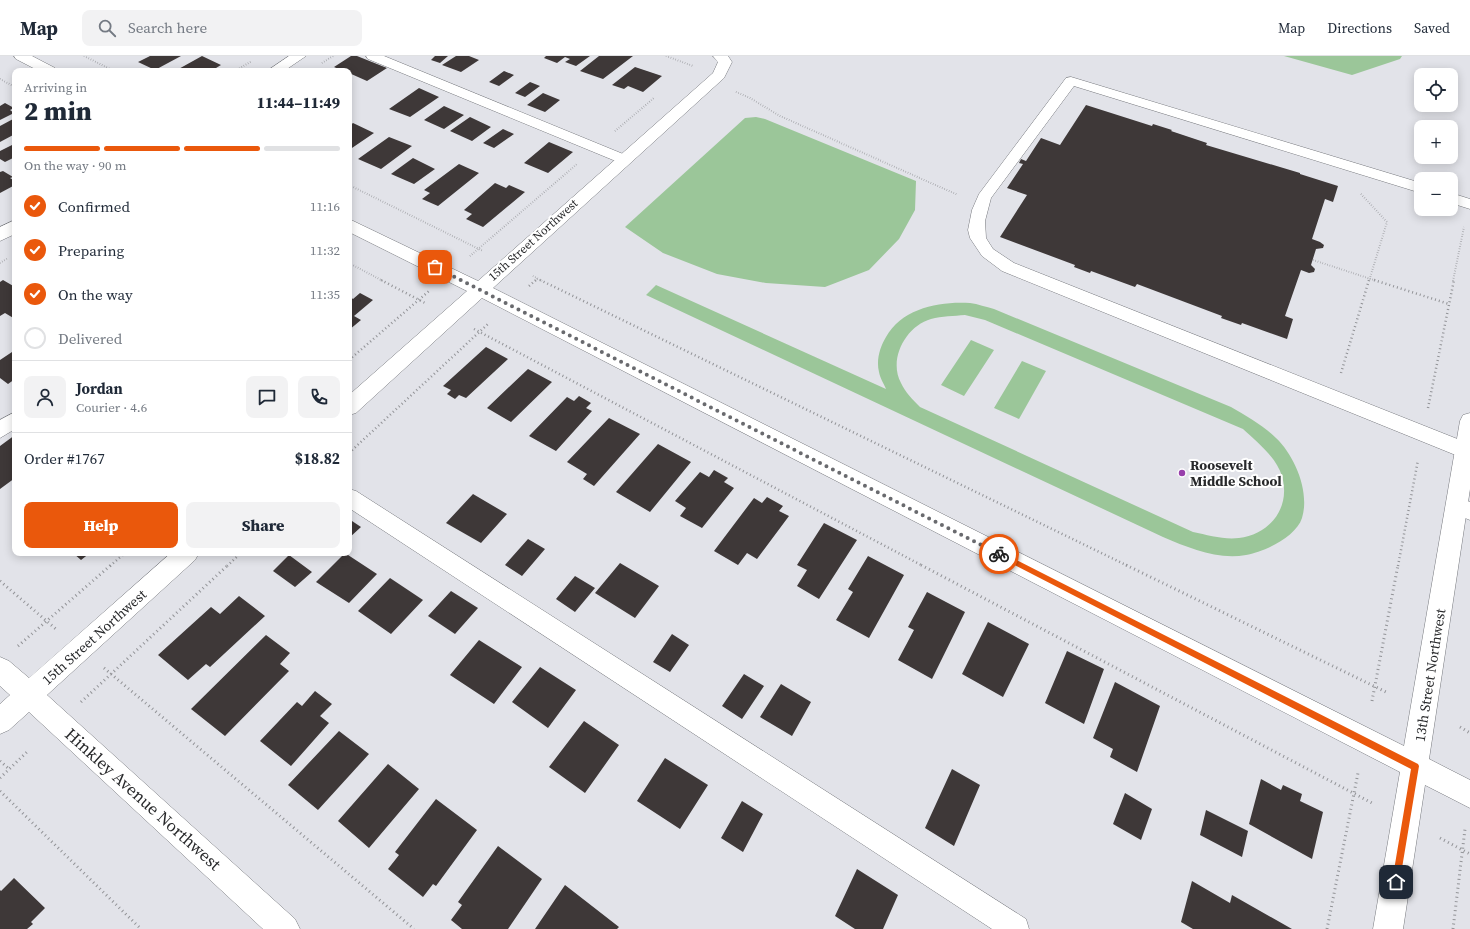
<!DOCTYPE html>
<html lang="en">
<head>
<meta charset="utf-8">
<style>
	:root { --surface:#fff; --page:#f2f2f3; --text:#1f2937; --muted:#747a83; --line:#e0e1e3; --accent:#ea580c }
	body { margin:0; font-family:"Source Serif 4",serif; background:var(--page); color:var(--text); height:100vh; display:flex; flex-direction:column; font-size:15px; white-space:nowrap }
	* { box-sizing:border-box; margin:0 }
	p { font-size:13px; color:var(--muted) }
	.icon { flex:none; width:22px; height:22px; fill:none; stroke:currentColor; stroke-width:2; stroke-linecap:round; stroke-linejoin:round }
	.map { position:relative; flex:1; overflow:hidden }
	.drawer { position:absolute; left:12px; top:12px; width:340px; height:488px; display:flex; flex-direction:column; background:var(--surface); border-radius:8px; box-shadow:0 2px 10px #0003 }
	.drawer>* { flex:none }
	.buttons { position:absolute; left:1414px; top:12px; display:grid; gap:8px }
	.buttons a { display:grid; place-items:center; width:44px; height:44px; border-radius:8px; background:var(--surface); box-shadow:0 2px 10px #0003; font-size:20px }
	.pin { position:absolute; display:grid; place-items:center; width:34px; height:34px; color:#fff; margin:-17px; border-radius:8px; box-shadow:0 2px 6px #0006 }
	.courier { position:absolute; display:grid; place-items:center; width:40px; height:40px; margin:-20px; border:3px solid #ea580c; border-radius:50%; background:#fff; color:#222; box-shadow:0 1px 5px #0007 }
	.headline em { font-style:normal; font-weight:800 }
	.headline div { display:flex; flex-direction:column-reverse }
	.headline { display:flex; align-items:center; justify-content:space-between; height:68px; padding:0 12px }
	h1 { font-size:26px; font-weight:800; line-height:30px }
	.bar { display:grid; grid-template-columns:repeat(4,1fr); gap:6px 4px; align-content:center; height:48px; padding:0 12px }
	.bar i { height:5px; border-radius:3px; background:var(--line) }
	.bar .active { background:var(--accent) }
	.bar p { grid-column:span 4 }
	.line { display:flex; align-items:center; gap:10px; padding:0 12px; border-top:1px solid var(--line) }
	.line div { flex:1 }
	.round { display:grid; place-items:center; flex:none; width:42px; height:42px; border-radius:8px; background:var(--page) }
	ol { padding:0 12px; list-style:none }
	li { display:flex; align-items:center; gap:12px; height:44px }
	li p { margin-inline-start:auto }
	li .icon { padding:4px; border-radius:50%; background:var(--accent); color:#fff; stroke-width:4 }
	li:last-child { color:var(--muted) }
	li i { width:22px; height:22px; border:2px solid var(--line); border-radius:50% }
	.cta { display:flex; gap:8px; margin-top:auto; padding:8px 12px }
	.cta a { flex:1; height:46px; border-radius:8px; background:var(--accent); color:#fff; font-size:16px; font-weight:800; line-height:46px; text-align:center }
	.cta a+a { background:var(--page); color:var(--text) }
	header { display:flex; align-items:center; gap:24px; box-sizing:border-box; height:56px; padding:0 20px; background:var(--surface); border-bottom:1px solid var(--line) }
	header strong { font-size:19px }
	nav { display:flex; gap:22px; margin-inline-start:auto; font-size:14px }
	.search { width:280px; height:36px; background:var(--page); display:flex; align-items:center; gap:10px; box-sizing:border-box; padding:0 14px; border-radius:8px; color:var(--muted); font-size:15px }
	.map>svg:first-child { display:block }
</style>
</head>
<body>
<header>
<strong>Map</strong>
<div class="search"><svg class="icon" aria-label="search" viewBox="0 0 24 24"><circle cx="10" cy="10" r="6"/><path d="M15 15l6 6"/></svg>Search here</div>
<nav><a>Map</a><a>Directions</a><a>Saved</a></nav>
</header>
<div class="map">
<svg width="1470" height="873" viewBox="0 0 1470 873">
	<rect width="100%" height="100%" fill="#e2e3e9"/>
	<path fill="#9bc699" fill-rule="evenodd" d="M1284 0H1402L1400 3 1352 19Z
		M756 61 765 63 916 125 915 154 899 183 869 214 825 231 766 227 717 218 663 197 625 171 745 62Z
		M656 229 886 333C884 328 880 322 879 316 876 304 880 291 886 281 902 252 940 245 970 247 978 248 986 251 994 253L1231 351C1246 360 1263 369 1276 382 1295 400 1310 436 1302 462 1296 481 1264 496 1246 499 1217 504 1189 492 1163 481L646 239ZM965 259 985 264 1243 373C1257 386 1276 401 1282 420 1291 452 1270 478 1239 482 1224 484 1208 479 1193 476L920 351C913 344 905 336 901 327 888 303 906 270 931 263 942 260 954 260 965 259Z
		M971 284 994 294 964 340 941 329Z
		M1022 305 1046 315 1019 363 994 352Z"/>
	<path fill="#3e3838" d="M150 0H181L155 14 138 6Z
		M202 0 221 9 211 15H175Z
		M351 0H357L387 12 367 25 349 17V15H343L334 11Z
		M435 0H448L440 7 431 4Z
		M456 0H469L479 4 461 16 442 9Z
		M546 0H590L576 10 565 6 570 3 565 1 557 7 544 2Z
		M599 0H633L603 23 580 15Z
		M635 11 662 20 643 36 628 30 624 33 612 29Z
		M504 15 514 19 499 30 489 26Z
		M530 26 540 30 525 41 515 37Z
		M419 32 439 41 410 61 389 53Z
		M543 37 560 44 545 56 527 49Z
		M5 47 14 52 10 54 14 57 0 64V50Z
		M1086 49 1152 70 1153 68 1172 74 1171 75 1207 87 1206 89 1300 117V118L1338 130 1333 146 1325 143 1312 183 1320 186 1324 189 1323 192 1316 193 1311 209 1315 213 1314 216 1309 217 1301 214 1285 260 1293 263 1287 283 1242 267 1241 269 1221 262 1222 260 1137 228 1135 231 1091 215 1090 217 1074 211 1075 209 1000 181 1027 139 1007 132 1023 108 1019 107 1021 103 1026 105 1041 82 1060 89Z
		M444 50 464 59 444 73 424 64Z
		M470 61 491 71 472 85 450 75Z
		M15 62V78L0 86V70Z
		M353 67 374 77 349 94V70Z
		M503 73 514 78 494 92 483 87Z
		M389 81 412 90 381 113 358 103Z
		M549 86 573 96 548 117 524 107Z
		M14 88 15 101 5 106 0 103V95Z
		M413 102 435 113 414 128 391 118Z
		M459 108 479 117 438 150 422 143 430 137 424 134Z
		M3 115 13 121 10 122 15 125V129L0 137V116Z
		M495 127 506 132 509 129 525 136 483 171 466 163 472 158 464 154Z
		M3 224 15 231V263L5 257 0 260V226Z
		M360 237 373 244 354 260 361 264 349 274V240L353 243Z
		M486 291 508 303 466 342 459 339 455 343 447 338 451 334 443 330Z
		M15 294V323L8 328 0 322V304Z
		M528 313 552 326 511 366 487 352Z
		M579 340 591 347 586 352 592 355 556 395 529 380 567 341 574 345Z
		M609 362 640 378 594 430 583 423 587 418 567 406Z
		M15 379V422L0 433V390Z
		M658 388 691 406 650 456 616 436Z
		M714 414 728 422 724 426 734 432 702 472 680 460 686 452 675 445 700 416 709 421Z
		M473 438 507 458 481 487 446 467Z
		M767 441 783 450 779 455 789 460 757 503 747 497 738 509 714 495 754 442 762 447Z
		M349 463 361 471 349 482Z
		M824 467 857 484 819 543 797 530 807 514 797 509Z
		M528 483 545 493 522 520 505 509Z
		M73 497H90L81 504Z
		M345 497 377 518 349 547 316 526Z
		M289 499 312 516 295 531 273 515Z
		M868 500 904 519 869 582 836 564 853 536 848 533Z
		M620 507 659 530 635 562 595 537Z
		M575 520 595 532 575 556 556 543Z
		M390 522 423 544 391 578 358 555Z
		M451 535 478 552 455 578 428 560Z
		M927 536 965 556 932 623 898 604 914 574 908 571Z
		M239 540 265 560 210 611 206 608 188 624 158 599 211 551 220 558Z
		M988 566 1029 588 1003 641 962 618Z
		M672 578 689 589 670 616 653 606Z
		M266 579 290 597 280 608 289 615 225 680 191 653Z
		M479 584 522 611 494 648 450 619Z
		M1067 595 1104 613 1084 668 1045 647Z
		M540 611 576 634 548 672 512 646Z
		M744 618 764 630 742 663 722 650Z
		M1115 626 1160 650 1137 716 1110 701 1113 693 1093 682Z
		M781 628 811 646 792 680 760 661Z
		M315 635 332 648 320 660 329 667 291 710 260 685 297 646 302 650Z
		M584 665 619 689 585 737 549 711Z
		M339 675 369 698 318 754 288 729Z
		M665 702 708 729 680 773 637 745Z
		M388 708 419 733 369 792 338 765Z
		M952 713 980 729 954 790 925 772Z
		M1261 723 1281 734 1283 729 1302 738 1300 745 1323 756 1312 803 1249 768Z
		M1125 737 1152 753 1141 784 1113 768Z
		M436 743 477 774 436 830 433 828 423 841 388 813 399 799 395 796Z
		M742 745 763 758 743 796 721 782Z
		M1206 754 1248 775 1242 801 1200 779Z
		M498 790 542 823 508 873H462L451 864 462 849 458 846Z
		M857 813 898 839 883 873H855L835 860Z
		M14 822 45 852 31 866 33 868 27 873H0V834L1 835Z
		M1192 825 1230 847 1232 839 1292 873H1193L1181 866Z
		M565 829 619 871 617 873H535Z"/>
	<g fill="none" stroke-linecap="round" stroke-linejoin="round">
		<defs>
			<path id="service" d="M366 0H384L628 100 630 103 628 106H618L368 3Z
				M1071 21 1421 127V137L1074 30 991 142 985 165 986 182 993 193 1014 207 1470 388V400L1465 402 1458 400 1002 215 982 200 970 182 968 174 972 154 979 138 1066 22Z
				M1451 137 1470 143V153L1451 147Z
				M15 356V373L0 382V364Z
				M349 433 356 435 1026 863 1029 873H992L349 452Z
				M1457 441 1470 446V464L1450 456 1447 450 1450 444Z"/>
			<path id="minor" d="M14 0H32L55 12 57 15H39L16 3Z
				M289 0H306L284 15H267Z
				M713 0H728L732 6 724 22 493 232 1404 690 1460 365 1463 359 1470 357V433L1429 703 1470 724V752L1425 729 1403 873H1373L1400 716 482 242 356 357 349 359V339L467 235 349 176V163L478 225 713 17 718 6Z
				M15 164V178L0 185V171Z
				M171 497H199L195 504 47 639 295 863 300 873H263L29 656 9 674 0 678V648L10 639 0 630V601L9 605 29 622Z"/>
		</defs>
		<use href="#service" stroke="#77797e" stroke-width="1"/>
		<use href="#minor" stroke="#77797e" stroke-width="1"/>
		<path stroke="#929397" stroke-width="2" stroke-dasharray="0.5 2" stroke-linecap="butt" d="M84 0 114 15
			M666 0 693 10
			M322 7 333 0
			M235 15 252 5
			M0 23 15 31
			M736 36 750 42 780 60 958 139
			M615 75 654 42
			M349 129 483 195
			M1361 138 1387 166 1369 225
			M470 200 577 108
			M1313 204 1377 225
			M0 207 8 202
			M349 207 383 225
			M533 220 542 225
			M535 225 538 222
			M1453 225 1464 171"/>
		<path stroke="#929397" stroke-width="2.5" stroke-dasharray="1 3" stroke-linecap="butt" d="M381 224 425 247
			M540 224 1128 510
			M1374 224 1449 248
			M529 230 536 224
			M474 273 923 510
			M349 304 429 235
			M1341 317 1369 224
			M1428 352 1454 224
			M349 397 489 267
			M110 510 125 497
			M227 510 241 497
			M1398 510 1418 404"/>
		<path stroke="#929397" stroke-width="3" stroke-dasharray="1 3.5" stroke-linecap="butt" d="M921 509 1372 747
			M1126 509 1388 637
			M0 525 57 574
			M18 590 111 509
			M104 612 414 873
			M1372 645 1398 509
			M81 646 228 509
			M1460 671 1470 677
			M0 705 9 713
			M0 722 28 695
			M0 735 141 873
			M1440 782 1470 798
			M1327 873 1358 717
			M1453 873 1465 773"/>
		<use href="#service" fill="#fff" fill-rule="evenodd"/>
		<use href="#minor" fill="#fff" fill-rule="evenodd"/>
	</g>
	<path fill="#ea580c" d="M999 495 1418 708 1419 710 1399 830H1393L1392 826 1411 713 997 500V496Z"/>
	<g fill="none" stroke-linecap="round" stroke-linejoin="round">
		<path stroke="#696a6e" stroke-width="4" stroke-dasharray="0 7.2" d="M435 211 999 498"/>
	</g>
	<circle fill="#983fab" stroke="#fff" stroke-width="1.5" cx="1182" cy="417" r="4"/>
	<g text-anchor="middle" stroke-width="4" stroke-linejoin="round" paint-order="stroke">
		<g font-size="12" fill="#28292b" stroke="#fff">
			<text transform="translate(533 184) rotate(-42)" y="4">15th Street Northwest</text>
		</g>
		<g font-size="14" font-weight="bold" fill="#28292b" stroke="#fff" text-anchor="start">
			<text x="1190" y="414">Roosevelt<tspan x="1190" dy="16">Middle School</tspan></text>
		</g>
		<g font-size="14" fill="#28292b" stroke="#fff">
			<text transform="translate(94 581) rotate(-42)" y="5">15th Street Northwest</text>
			<text transform="translate(1430 619) rotate(-81)" y="5">13th Street Northwest</text>
		</g>
		<g font-size="17" fill="#28292b" stroke="#fff">
			<text transform="translate(143 743) rotate(42)" y="6">Hinkley Avenue Northwest</text>
		</g>
	</g>
</svg>
<div class="buttons">
<a><svg class="icon" aria-label="locate" viewBox="0 0 24 24"><circle cx="12" cy="12" r="6"/><path d="M12 2v4M12 18v4M2 12h4M18 12h4"/></svg></a>
<a>+</a>
<a>−</a>
</div>
<div class="pin" style="left:435px;top:211px;background:#ea580c"><svg class="icon" aria-label="bag" viewBox="0 0 24 24"><path d="M5 8h14l-1 12H6zM9 8a3 3 0 0 1 6 0"/></svg></div>
<div class="pin" style="left:1396px;top:826px;background:#1f2937"><svg class="icon" aria-label="home" viewBox="0 0 24 24"><path d="M3 11l9-7 9 7M6 9v11h12V9"/></svg></div>
<div class="courier" style="left:999px;top:498px"><svg class="icon" aria-label="bike" viewBox="0 0 24 24"><circle cx="6" cy="16" r="4"/><circle cx="18" cy="16" r="4"/><path d="M6 16l4-8h5l3 8M10 8l3 8H6M13 5h3"/></svg></div>
<section class="drawer">
<div class="headline"><div><h1>2 min</h1><p>Arriving in</p></div><em>11:44–11:49</em></div>
<div class="bar"><i class="active"></i><i class="active"></i><i class="active"></i><i></i><p>On the way · 90 m</p></div>
<ol>
<li><svg class="icon" aria-label="check" viewBox="0 0 24 24"><path d="M5 12l5 5 9-10"/></svg>Confirmed<p>11:16</p></li>
<li><svg class="icon" aria-label="check" viewBox="0 0 24 24"><path d="M5 12l5 5 9-10"/></svg>Preparing<p>11:32</p></li>
<li><svg class="icon" aria-label="check" viewBox="0 0 24 24"><path d="M5 12l5 5 9-10"/></svg>On the way<p>11:35</p></li>
<li><i></i>Delivered</li>
</ol>
<div class="line" style="height:72px"><a class="round"><svg class="icon" aria-label="person" viewBox="0 0 24 24"><circle cx="12" cy="8" r="4"/><path d="M4 21q1-7 8-7t8 7"/></svg></a><div><b>Jordan</b><p>Courier · 4.6</p></div><a class="round"><svg class="icon" aria-label="chat" viewBox="0 0 24 24"><path d="M4 5h16v11H9l-5 4z"/></svg></a><a class="round"><svg class="icon" aria-label="phone" viewBox="0 0 24 24"><path d="M5 4h4l2 5-3 2q2 4 5 5l2-3 5 2v4C11 20 4 13 5 4z"/></svg></a></div>
<div class="line" style="height:52px"><div>Order #1767</div><b>$18.82</b></div>
<div class="cta"><a>Help</a><a>Share</a></div>
</section>
</div>
</body>
</html>
